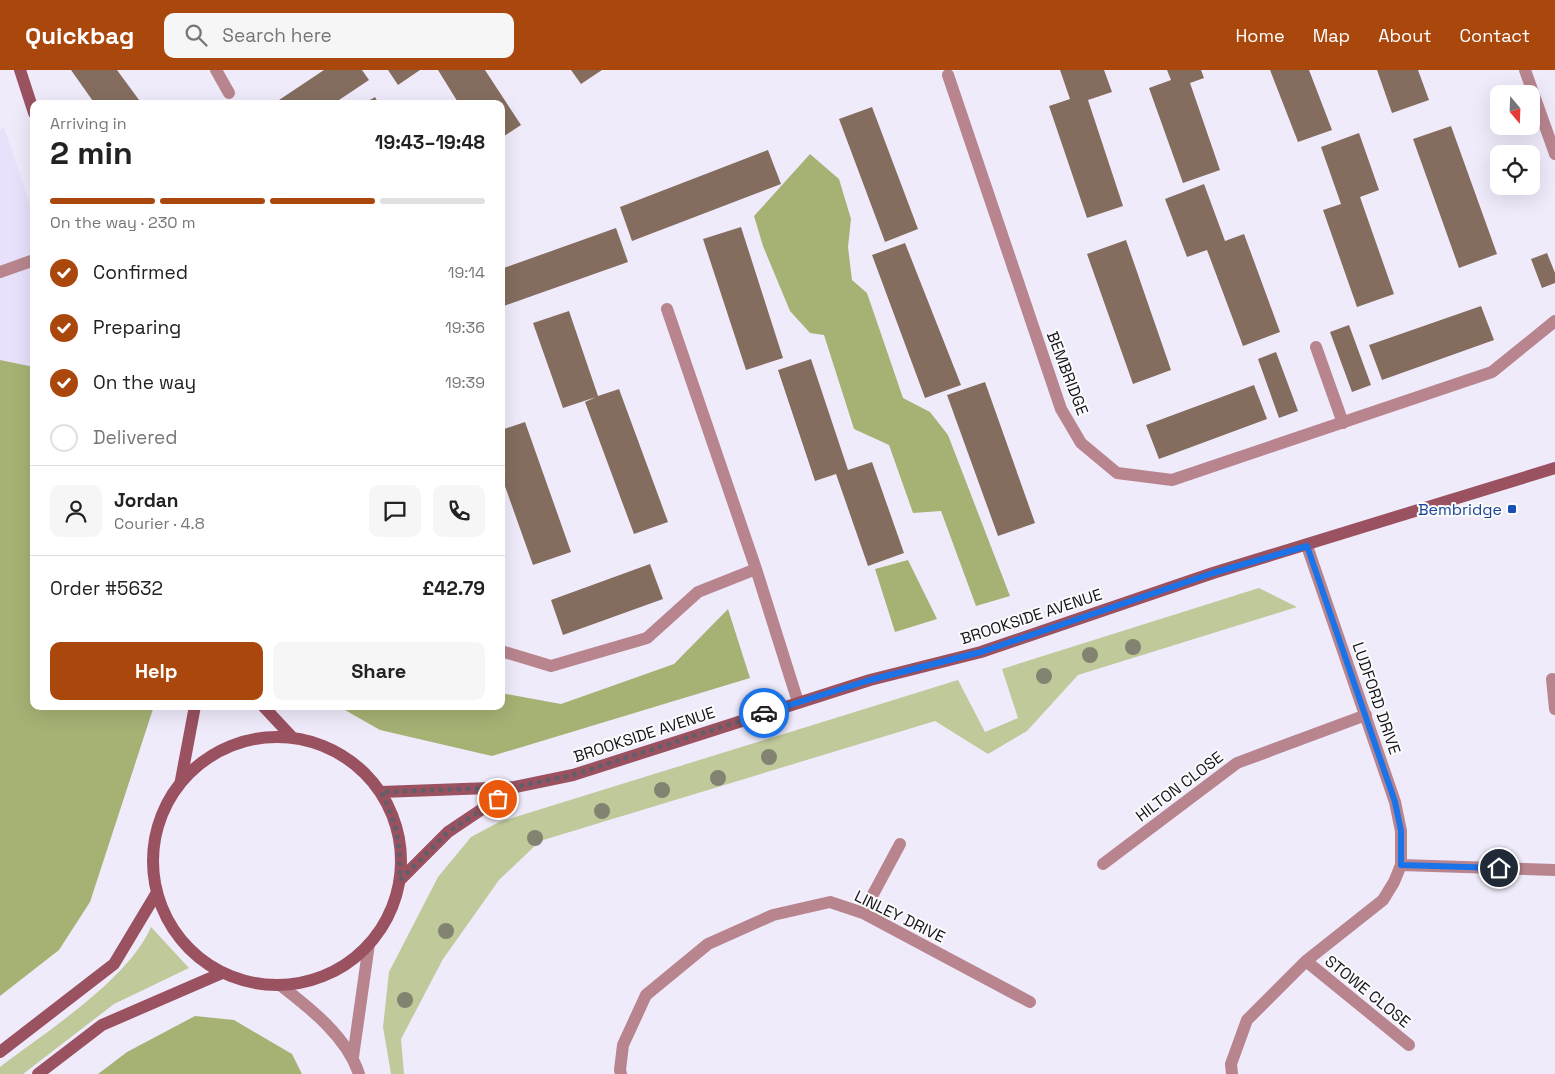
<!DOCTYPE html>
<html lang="en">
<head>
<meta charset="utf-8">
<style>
	:root { --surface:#fff; --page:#f6f6f6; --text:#222; --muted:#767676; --line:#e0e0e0; --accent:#aa470d }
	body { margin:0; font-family:"Space Grotesk",sans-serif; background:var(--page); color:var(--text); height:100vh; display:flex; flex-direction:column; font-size:19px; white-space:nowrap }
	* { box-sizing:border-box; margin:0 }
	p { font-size:16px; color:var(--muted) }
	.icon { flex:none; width:28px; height:28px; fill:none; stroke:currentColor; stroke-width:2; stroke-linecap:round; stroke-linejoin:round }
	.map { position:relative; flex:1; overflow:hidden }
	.panel { position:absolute; left:30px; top:30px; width:475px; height:610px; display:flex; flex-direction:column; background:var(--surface); border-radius:10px; box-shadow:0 5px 20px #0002 }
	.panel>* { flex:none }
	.needle { width:32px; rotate:161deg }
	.fabs { position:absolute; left:1490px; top:15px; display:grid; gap:10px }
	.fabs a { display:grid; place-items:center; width:50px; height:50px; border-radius:10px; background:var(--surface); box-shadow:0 5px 20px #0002; font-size:25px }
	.pin { position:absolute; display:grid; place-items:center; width:42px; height:42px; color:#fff; margin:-21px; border:2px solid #fff; border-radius:50%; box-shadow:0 1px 5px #0007 }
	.courier { position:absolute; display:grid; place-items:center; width:50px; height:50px; margin:-25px; border:4px solid #1a73e8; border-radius:50%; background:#fff; color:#222; box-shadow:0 1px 6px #0007 }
	.headline em { font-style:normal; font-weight:700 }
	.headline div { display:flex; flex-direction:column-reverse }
	.headline { display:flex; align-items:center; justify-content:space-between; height:85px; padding:0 20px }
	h1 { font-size:32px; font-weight:700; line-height:38px }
	.bar { display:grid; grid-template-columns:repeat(4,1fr); gap:8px 5px; align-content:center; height:60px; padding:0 20px }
	.bar i { height:6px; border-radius:4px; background:var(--line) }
	.bar .on { background:var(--accent) }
	.bar p { grid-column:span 4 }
	.line { display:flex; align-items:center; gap:12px; padding:0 20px; border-top:1px solid var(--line) }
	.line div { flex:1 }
	.round { display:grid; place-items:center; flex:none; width:52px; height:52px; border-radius:10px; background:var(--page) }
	ol { padding:0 20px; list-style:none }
	li { display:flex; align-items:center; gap:15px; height:55px }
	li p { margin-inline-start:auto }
	li .icon { padding:5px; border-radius:50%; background:var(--accent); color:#fff; stroke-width:4 }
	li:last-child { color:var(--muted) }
	li i { width:28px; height:28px; border:2px solid var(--line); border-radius:50% }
	.primary-button { display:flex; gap:10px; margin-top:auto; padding:10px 20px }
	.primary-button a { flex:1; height:58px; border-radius:10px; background:var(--accent); color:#fff; font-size:20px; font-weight:700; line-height:58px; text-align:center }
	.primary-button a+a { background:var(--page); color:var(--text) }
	header { display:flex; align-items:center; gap:30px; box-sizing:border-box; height:70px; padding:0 25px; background:var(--accent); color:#fff }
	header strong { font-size:24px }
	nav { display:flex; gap:28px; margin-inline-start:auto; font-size:18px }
	.search { width:350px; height:45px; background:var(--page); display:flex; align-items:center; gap:12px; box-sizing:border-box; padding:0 18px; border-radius:10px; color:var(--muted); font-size:19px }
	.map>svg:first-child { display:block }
</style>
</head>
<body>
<header>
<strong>Quickbag</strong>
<div class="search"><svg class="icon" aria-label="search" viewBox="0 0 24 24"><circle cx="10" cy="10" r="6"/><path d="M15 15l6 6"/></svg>Search here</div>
<nav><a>Home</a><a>Map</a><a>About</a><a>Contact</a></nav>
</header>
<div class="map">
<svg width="1555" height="1004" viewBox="0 0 1555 1004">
	<rect width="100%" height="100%" fill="#f0ebfb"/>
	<path fill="#e9e0fc" d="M4 58 34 147V297L0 290V60Z"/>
	<path fill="#bfc99a" d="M1259 518 1297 537 1078 605 1027 661 988 684 935 651 540 771 499 810 443 889 401 969 404 1004H391L383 957 389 902 438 807 471 767 499 752 958 610 985 662 1018 648 1002 599Z
		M151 857 189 898 114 934 23 1004H0V997C47 961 128 910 151 857Z"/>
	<path fill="#a6b274" d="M810 84 839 109 851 149 848 177 852 210 867 223 903 328 930 342 948 365 1010 526 976 536 941 441 913 443 889 375 854 359 824 265 810 263 790 241 763 176 754 146Z
		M0 290 34 297V636H154L90 832 59 880 0 926Z
		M908 490 937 549 895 562 875 499Z
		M728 539 750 608 492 686 380 660 338 636H501V623L561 634 674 594Z
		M195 946 234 950 292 984 302 1004H98L127 982Z"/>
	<path fill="#846d5e" d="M71 0H117L142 34H95Z
		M324 0H362L369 10 333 34H273Z
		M388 0H420L398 15Z
		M438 0H485L521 55 501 68V34H459Z
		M571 0H602L581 14Z
		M1060 0H1104L1112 22 1088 30 1123 136 1087 148 1049 36 1070 29Z
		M1167 0H1201L1204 8 1190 13 1220 100 1183 113 1149 18 1171 10Z
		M1270 0H1309L1332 60 1298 72Z
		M1377 0H1418L1429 30 1392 43Z
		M375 27 379 34H363Z
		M872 37 918 159 885 172 839 49Z
		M1451 56 1497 184 1459 198 1413 69Z
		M1359 63 1379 120 1360 127 1394 224 1357 237 1323 140 1341 134 1321 77Z
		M768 80 781 114 632 171 620 137Z
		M1204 114 1225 171 1244 164 1280 262 1243 276 1207 180 1187 187 1165 129Z
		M741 157 783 288 746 300 703 169Z
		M616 158 628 192 501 237V199Z
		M1126 170 1171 300 1133 314 1087 184Z
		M905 173 961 315 925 328 872 185Z
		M1547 183 1555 203V213L1542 218 1531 189Z
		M1481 236 1494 270 1382 310 1369 275Z
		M569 241 598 326 619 319 668 452 634 464 585 332 596 327 563 338 533 253Z
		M1349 255 1371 315 1352 322 1330 262Z
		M1276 282 1298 341 1279 348 1258 289Z
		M811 289 848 400 872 392 904 483 868 496 836 404 815 411 778 300Z
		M985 312 1035 453 998 466 947 325Z
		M1254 315 1267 349 1159 389 1146 355Z
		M525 352 571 482 533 495 501 405V360Z
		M650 494 663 529 563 565 551 530Z"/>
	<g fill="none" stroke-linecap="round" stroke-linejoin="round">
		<path stroke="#b8858e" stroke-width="12" d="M0 202 34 190
			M1316 277 1343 353"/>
		<path stroke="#b8858e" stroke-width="12" d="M216 0 229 23
			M1525 0 1555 84
			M948 5 1061 339 1081 373 1117 403 1172 410 1492 302 1555 251
			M667 239 756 499 798 632
			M501 581 551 596 647 568 698 522 756 499
			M1552 609 1555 639
			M1103 794 1237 693 1366 645
			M1401 795 1555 800
			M863 843 900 774
			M1306 891 1409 975
			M280 915C310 938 347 967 359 1004
			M353 987 369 874
			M621 1004 620 1000 623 975 646 925 708 874 773 845 830 832 863 843 1030 932
			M1232 1004 1231 994 1247 950 1306 891 1383 830 1394 812 1401 795V761L1395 732 1307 476"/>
		<path stroke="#9a5160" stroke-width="12" d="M20 0 34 43
			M263 636 291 666
			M153 791a124 124 0 1 1 248 0a124 124 0 1 1-248 0Z
			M181 710 195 636
			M381 722 515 717 573 705 870 610 981 582 1213 503 1555 398
			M400 810 448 762 515 717
			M0 982 114 894 156 824
			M38 1004 102 955 222 903"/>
	</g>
	<g fill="#828371">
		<circle cx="1133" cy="577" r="8"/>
		<circle cx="1090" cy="585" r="8"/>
		<circle cx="1044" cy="606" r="8"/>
		<circle cx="769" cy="687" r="8"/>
		<circle cx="718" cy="708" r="8"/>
		<circle cx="662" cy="720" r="8"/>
		<circle cx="602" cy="741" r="8"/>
		<circle cx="535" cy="768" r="8"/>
		<circle cx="446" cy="861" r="8"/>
		<circle cx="405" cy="930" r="8"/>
	</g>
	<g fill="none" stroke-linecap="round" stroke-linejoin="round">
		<path stroke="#625f6a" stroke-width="5" stroke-dasharray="0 9" d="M498 729 448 762 400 810C400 772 398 756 381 722L515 717 573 705 764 643"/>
		<path stroke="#1a73e8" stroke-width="6" d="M764 643 870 610 981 582 1213 503 1307 476 1395 732 1401 761V795L1499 798"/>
	</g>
	<rect fill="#1a4fb4" stroke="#fbfbfb" stroke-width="2" x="1507" y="434" width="10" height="10" rx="2.5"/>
	<g text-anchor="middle" stroke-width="4" stroke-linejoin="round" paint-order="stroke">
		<g font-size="16" fill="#16131c" stroke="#fbfbfb">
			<text transform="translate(1068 303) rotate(69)" y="6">BEMBRIDGE</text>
			<text transform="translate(1031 546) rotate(-18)" y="6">BROOKSIDE AVENUE</text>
			<text transform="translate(1377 628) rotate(71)" y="6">LUDFORD DRIVE</text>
			<text transform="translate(644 664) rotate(-18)" y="6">BROOKSIDE AVENUE</text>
			<text transform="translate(1179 716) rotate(-37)" y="6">HILTON CLOSE</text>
			<text transform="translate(900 846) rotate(26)" y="6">LINLEY DRIVE</text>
			<text transform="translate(1368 921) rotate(39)" y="6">STOWE CLOSE</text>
		</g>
		<g font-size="16" fill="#164399" stroke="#fbfbfb" text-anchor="end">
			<text x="1502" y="445">Bembridge</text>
		</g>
	</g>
</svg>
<div class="fabs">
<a><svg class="needle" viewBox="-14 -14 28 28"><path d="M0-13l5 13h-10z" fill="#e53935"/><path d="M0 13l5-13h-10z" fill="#767676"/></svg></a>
<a><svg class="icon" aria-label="locate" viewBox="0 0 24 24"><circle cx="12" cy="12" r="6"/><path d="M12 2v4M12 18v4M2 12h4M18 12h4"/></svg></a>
</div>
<div class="pin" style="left:498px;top:729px;background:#ea580c"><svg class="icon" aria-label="bag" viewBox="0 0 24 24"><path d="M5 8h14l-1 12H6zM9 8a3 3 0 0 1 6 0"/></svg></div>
<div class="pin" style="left:1499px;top:798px;background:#1f2937"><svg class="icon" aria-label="home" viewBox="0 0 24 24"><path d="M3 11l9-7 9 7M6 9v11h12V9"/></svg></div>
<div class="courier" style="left:764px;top:643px"><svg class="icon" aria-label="car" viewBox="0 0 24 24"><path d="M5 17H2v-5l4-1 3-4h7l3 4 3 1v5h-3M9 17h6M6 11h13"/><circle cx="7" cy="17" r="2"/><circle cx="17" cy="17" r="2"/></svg></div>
<section class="panel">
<div class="headline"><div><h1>2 min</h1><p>Arriving in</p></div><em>19:43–19:48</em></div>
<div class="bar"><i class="on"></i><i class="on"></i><i class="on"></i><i></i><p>On the way · 230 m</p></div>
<ol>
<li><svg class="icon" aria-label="check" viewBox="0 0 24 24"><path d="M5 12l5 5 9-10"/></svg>Confirmed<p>19:14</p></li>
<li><svg class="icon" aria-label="check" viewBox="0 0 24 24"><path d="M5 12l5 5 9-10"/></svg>Preparing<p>19:36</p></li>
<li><svg class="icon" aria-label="check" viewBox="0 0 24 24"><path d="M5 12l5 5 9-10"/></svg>On the way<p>19:39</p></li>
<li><i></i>Delivered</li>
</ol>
<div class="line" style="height:90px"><a class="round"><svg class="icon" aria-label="person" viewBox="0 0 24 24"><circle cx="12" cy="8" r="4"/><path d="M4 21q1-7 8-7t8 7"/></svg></a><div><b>Jordan</b><p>Courier · 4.8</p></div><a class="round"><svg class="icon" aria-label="chat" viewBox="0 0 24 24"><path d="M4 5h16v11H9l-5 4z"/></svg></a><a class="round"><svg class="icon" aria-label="phone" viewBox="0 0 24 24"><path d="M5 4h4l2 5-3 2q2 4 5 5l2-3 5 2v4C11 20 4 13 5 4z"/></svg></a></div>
<div class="line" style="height:65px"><div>Order #5632</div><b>£42.79</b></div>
<div class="primary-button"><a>Help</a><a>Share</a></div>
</section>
</div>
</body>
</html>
